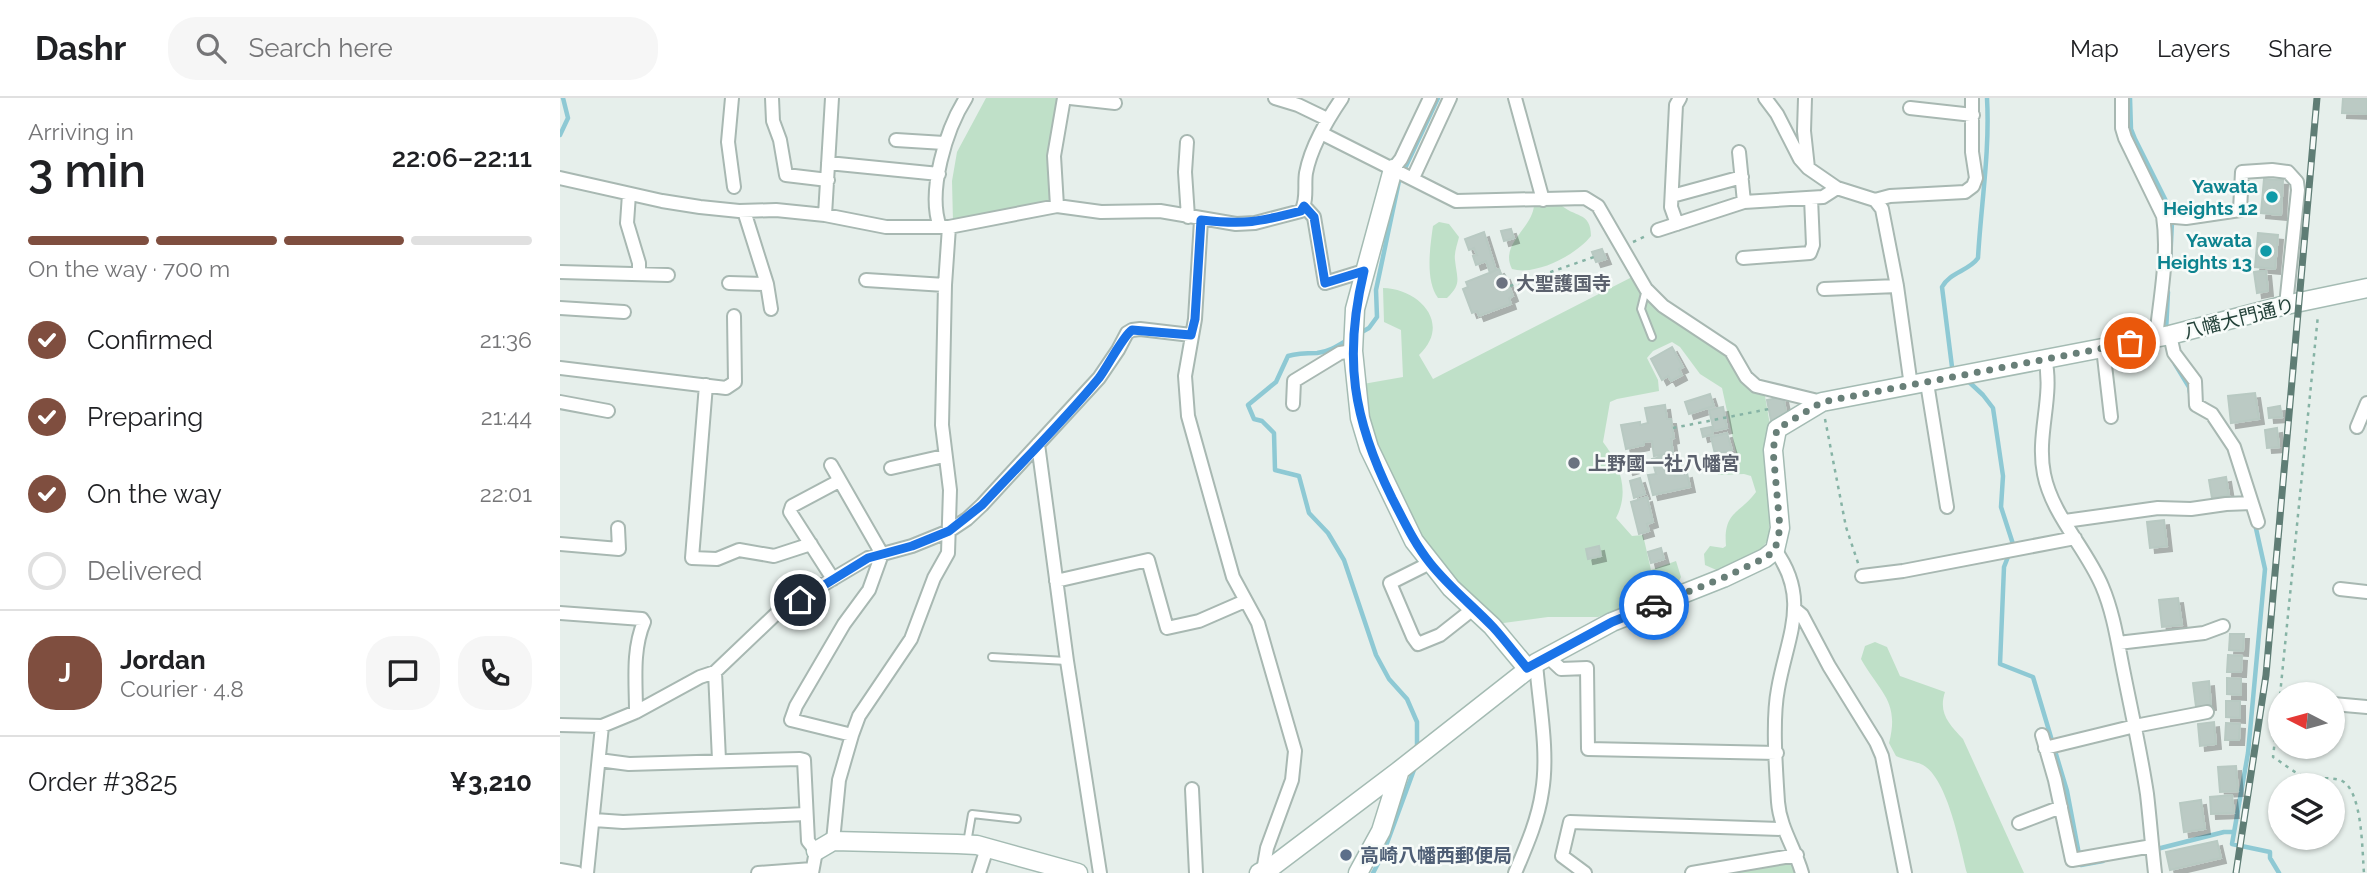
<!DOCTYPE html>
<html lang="en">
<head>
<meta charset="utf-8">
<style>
	:root { --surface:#fff; --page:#f6f6f6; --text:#202124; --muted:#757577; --line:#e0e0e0; --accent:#7f4e3f }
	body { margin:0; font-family:Raleway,"Noto Sans JP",sans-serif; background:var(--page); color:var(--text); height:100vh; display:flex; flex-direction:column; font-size:26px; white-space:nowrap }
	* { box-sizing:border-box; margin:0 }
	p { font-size:23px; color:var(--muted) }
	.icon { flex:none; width:38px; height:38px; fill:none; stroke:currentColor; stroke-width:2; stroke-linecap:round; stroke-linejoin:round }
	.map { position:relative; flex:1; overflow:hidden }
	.side { display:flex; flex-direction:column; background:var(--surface); width:560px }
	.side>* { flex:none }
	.needle { width:46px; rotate:276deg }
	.fabs { position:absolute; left:1708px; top:584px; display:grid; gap:14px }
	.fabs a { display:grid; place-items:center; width:77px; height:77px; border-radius:50%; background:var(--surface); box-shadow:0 2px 5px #0004; font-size:35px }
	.pin { position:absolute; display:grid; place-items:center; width:60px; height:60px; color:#fff; margin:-30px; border:4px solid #fff; border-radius:50%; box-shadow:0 2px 7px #0007 }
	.courier { position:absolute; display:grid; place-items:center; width:70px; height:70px; margin:-35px; border:5px solid #1a73e8; border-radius:50%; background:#fff; color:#222; box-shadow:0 2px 9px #0007 }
	.summary em { font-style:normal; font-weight:600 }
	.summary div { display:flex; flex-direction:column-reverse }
	.summary { display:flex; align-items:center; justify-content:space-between; height:119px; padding:0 28px }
	h1 { font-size:46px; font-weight:600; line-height:52px }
	.bar { display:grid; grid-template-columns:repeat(4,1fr); gap:10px 7px; align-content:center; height:84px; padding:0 28px }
	.bar i { height:9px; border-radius:5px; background:var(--line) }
	.bar .on { background:var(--accent) }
	.bar p { grid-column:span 4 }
	.line { display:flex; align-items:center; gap:18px; padding:0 28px; border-top:2px solid var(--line) }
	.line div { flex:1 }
	.round { display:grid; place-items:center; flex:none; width:74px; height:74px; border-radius:28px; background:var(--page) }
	ol { padding:0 28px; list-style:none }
	li { display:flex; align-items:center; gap:21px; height:77px }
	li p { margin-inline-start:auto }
	li .icon { padding:7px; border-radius:50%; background:var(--accent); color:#fff; stroke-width:4 }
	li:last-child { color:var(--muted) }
	li i { width:38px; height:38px; border:4px solid var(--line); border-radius:50% }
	header { display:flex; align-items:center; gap:42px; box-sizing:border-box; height:98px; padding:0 35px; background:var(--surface); border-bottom:2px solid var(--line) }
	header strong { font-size:33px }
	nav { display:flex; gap:38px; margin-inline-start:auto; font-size:24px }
	.search { width:490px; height:63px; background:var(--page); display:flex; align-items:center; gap:18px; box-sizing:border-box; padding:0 24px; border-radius:28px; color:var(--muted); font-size:26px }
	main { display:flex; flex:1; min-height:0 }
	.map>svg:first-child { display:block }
</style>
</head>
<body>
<header>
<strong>Dashr</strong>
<div class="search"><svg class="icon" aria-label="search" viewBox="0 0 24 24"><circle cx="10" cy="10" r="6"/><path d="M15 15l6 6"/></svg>Search here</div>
<nav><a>Map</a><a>Layers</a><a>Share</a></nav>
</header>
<main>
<section class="side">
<div class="summary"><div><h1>3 min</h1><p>Arriving in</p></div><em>22:06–22:11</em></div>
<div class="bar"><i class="on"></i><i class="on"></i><i class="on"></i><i></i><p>On the way · 700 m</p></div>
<ol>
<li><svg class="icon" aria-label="check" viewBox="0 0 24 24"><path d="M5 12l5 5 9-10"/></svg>Confirmed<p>21:36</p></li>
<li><svg class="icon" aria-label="check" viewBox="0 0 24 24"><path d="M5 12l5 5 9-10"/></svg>Preparing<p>21:44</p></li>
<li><svg class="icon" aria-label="check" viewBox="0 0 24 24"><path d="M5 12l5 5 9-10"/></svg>On the way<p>22:01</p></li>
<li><i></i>Delivered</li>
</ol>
<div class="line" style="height:126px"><b class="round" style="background:var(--accent);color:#fff">J</b><div><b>Jordan</b><p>Courier · 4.8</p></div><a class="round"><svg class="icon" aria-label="chat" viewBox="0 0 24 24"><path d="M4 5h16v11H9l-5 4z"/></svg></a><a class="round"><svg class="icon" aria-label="phone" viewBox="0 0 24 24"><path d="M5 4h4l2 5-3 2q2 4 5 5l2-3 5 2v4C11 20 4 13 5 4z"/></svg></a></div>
<div class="line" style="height:91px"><div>Order #3825</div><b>¥3,210</b></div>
</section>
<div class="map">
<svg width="1807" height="775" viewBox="0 0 1807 775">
	<defs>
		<filter id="shadow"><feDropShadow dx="5" dy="5" stdDeviation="0" flood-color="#0004"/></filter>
	</defs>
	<rect width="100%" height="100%" fill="#e6efeb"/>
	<path fill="#bfe0c8" d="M426 0H500L492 105 393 124 392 83 397 54Z
		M1000 106C1014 120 1031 113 1031 138 1016 157 976 178 952 171 939 146 973 130 974 107Z
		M879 124 889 126 899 139C897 147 894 155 895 162 897 181 902 186 887 200H878C865 182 870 149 873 128Z
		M1072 179 1088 204 1162 254 1193 291 1205 298 1210 327 1205 351 1210 440 1200 452 1161 474 1145 467 1144 456 1150 448 1163 450 1166 448C1163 413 1180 416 1196 394L1191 378 1184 376 1158 377 1152 365 1172 362 1177 359 1162 290 1140 276 1120 249 1112 244 1093 253 1087 260 1098 282 1099 293 1057 301 1050 304 1043 344C1060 366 1070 394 1056 420L1072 438 1083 437 1091 472 1116 463 1121 479 1115 491 1038 519H988L936 526 895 485 859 439 815 348 806 316 803 286 843 279 841 232 824 224 823 190C860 191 892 226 859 257L873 281Z
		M1315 544 1327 549 1340 578 1385 594C1378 615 1389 626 1403 641L1464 775H1407C1400 749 1388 681 1363 667 1355 663 1344 662 1336 658L1329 645C1340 603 1320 595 1301 561L1305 548Z
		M1237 757 1242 775H1132Z"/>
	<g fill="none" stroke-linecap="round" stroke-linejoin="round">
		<path stroke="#8ec9d4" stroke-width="4.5" d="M1570 0 1571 31 1575 41 1610 111
			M0 37 8 20 3 0
			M1610 165 1612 124
			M1606 234 1608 194
			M800 235 809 230 817 219 816 192 839 83 878 0
			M789 241C779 247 769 254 757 255 746 255 738 255 728 258L716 284 688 307 694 321 702 323 714 335 715 372 739 378 749 415 768 435 784 462 816 557 829 581 847 601 857 624V650
			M1615 266 1629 289 1630 295
			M1395 272 1392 269 1382 189C1390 174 1409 173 1418 160 1421 106 1430 54 1427 0
			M1407 282 1423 297 1433 310 1443 378 1441 409 1453 446 1444 469 1440 566 1473 579 1507 693 1521 767 1543 763
			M1695 426 1705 471 1688 655 1672 746 1710 754V760L1719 775
			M1593 752 1664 734H1674
			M813 775 823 756 855 669"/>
	</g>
	<path fill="#bbcac4" stroke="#b8c9c2" stroke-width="2" filter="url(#shadow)" d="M1783 0H1807V16L1782 15Z
		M1704 81 1723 82 1721 117 1701 115Z
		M951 131 954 140 944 143 941 133Z
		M924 134 936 172 930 175 926 163 916 167 913 158 917 157 914 150 909 152 905 141Z
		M1698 135 1718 137 1715 171 1695 169Z
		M1042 151 1046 161 1036 164 1032 154Z
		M939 171 942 178 945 177 953 198 949 200 951 206 919 218 917 213 912 215 903 191 908 189 906 184Z
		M1706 172 1708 193 1697 195 1694 174Z
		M1112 249 1123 269 1119 271 1122 277 1111 283 1108 278 1102 282 1091 261Z
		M1695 295 1699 321 1671 325 1668 298Z
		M1150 296 1154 308 1129 316 1125 304Z
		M1223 299 1227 318 1211 322 1207 302Z
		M1105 307 1107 321H1111L1114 340 1111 341 1113 355 1094 358 1092 343 1084 344V347L1066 351 1061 327 1080 324V327L1088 325 1085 310Z
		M1720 308 1722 319 1709 320 1708 310Z
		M1163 309 1167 330 1154 333 1149 312Z
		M1151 329 1153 336 1143 339 1141 331Z
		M1717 330 1719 349 1707 350 1705 332Z
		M1167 335 1172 352 1155 356 1151 339Z
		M1110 357 1115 378 1127 375 1130 389 1093 397 1088 377 1096 376 1092 361Z
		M1076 361 1078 369 1068 372 1065 364Z
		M1666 379 1669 397 1652 400 1649 382Z
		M1080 380 1085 396 1074 400 1070 383Z
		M1087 399 1093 424 1087 426 1089 433 1079 436 1071 404Z
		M1604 422 1607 448 1590 450 1587 424Z
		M1039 448 1041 458 1028 461 1026 451Z
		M1101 450 1104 461 1091 465 1088 454Z
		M1618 500 1622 527 1602 529 1599 502Z
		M1670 536H1684L1683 553 1669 552Z
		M1668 557 1682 558 1681 574H1667Z
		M1667 580 1681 581V597L1667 596Z
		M1649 583 1651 607 1636 609 1633 585Z
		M1666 603H1680V620L1666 619Z
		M1654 624 1656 646 1640 648 1638 626Z
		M1666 625 1680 626 1679 642H1665Z
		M1676 668 1678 693 1660 694 1658 669Z
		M1672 697 1674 715 1651 716 1650 699Z
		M1641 702 1645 731 1624 734 1620 705Z
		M1657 743 1661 760 1610 772 1606 754Z"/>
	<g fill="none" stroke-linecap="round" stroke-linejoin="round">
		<defs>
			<path id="lane" d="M1086 191 1081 211 1092 239
				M432 559 507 563
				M407 745 412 716 457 721"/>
			<path id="street" d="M172 0 168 44 174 89
				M212 0 213 23 220 42 226 77 268 82
				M510 0 555 5
				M715 0 738 7 767 21
				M955 0 983 102
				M1205 0 1217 16 1240 61 1248 70 1277 90 1315 102 1322 111 1337 188 1351 288
				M1245 0 1244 33 1248 70
				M1562 0V30L1565 40 1603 118C1609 157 1600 200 1596 240
				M1350 10 1413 17
				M761 35 896 103 1025 100 1038 108 1086 191 1103 208 1171 253 1186 279 1196 288 1262 304
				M336 42 384 45
				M627 44 625 74 628 119
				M1179 54 1184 104
				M268 65 379 76
				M833 71 841 61 870 0
				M0 80 102 103 140 109 179 113 216 112 265 117 326 129H389L497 108 541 114 600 113 676 126 695 125 741 113C748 102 744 87 746 75 751 48 767 22 782 0
				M853 80 890 0
				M69 96 67 125 79 165V175
				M1112 98 1182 79
				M1315 102 1330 98 1405 94 1413 88 1416 80 1412 54V0
				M497 108 494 58 504 0
				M744 108 754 119 765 185 804 173
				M184 113 207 186 211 211
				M265 117 272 0
				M1603 118 1626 120 1680 112 1682 74 1712 72 1728 74 1737 84 1738 92 1726 207
				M641 122 635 221 625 278 628 318 673 479 698 525 735 653 732 682 707 750 703 773
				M1117 126 1111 109 1116 7 1120 0
				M380 129C367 94 386 31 406 0
				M1098 132 1184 104 1263 99 1277 90
				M1183 160 1250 155 1253 147 1251 100
				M0 174 108 177
				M306 182 385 187
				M169 185 207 186
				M1264 191 1337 188
				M0 210 64 214
				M1610 237 1614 255 1635 283 1636 307 1652 316 1674 349 1698 424
				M1543 250 1551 319
				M1485 260C1494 299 1476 336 1484 376 1492 417 1526 450 1542 488 1554 516 1558 547 1564 576 1572 616 1581 656 1587 696 1590 722 1592 749 1595 775
				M0 270 166 290 175 284 174 218
				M1367 285 1387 409
				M146 287 132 460 157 461 179 452 214 458 251 446
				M0 304 48 313
				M733 306 734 283 780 255 793 253
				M1797 329 1807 305
				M478 346 507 563 540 775
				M271 367 322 456 309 492 284 526 236 608 231 622 292 637
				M331 370 384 358
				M1505 423 1598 410 1631 411 1666 406 1692 405
				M0 446 59 451 58 430
				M1215 452C1251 501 1227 539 1218 591 1212 622 1216 672 1218 704 1220 730 1235 750 1242 775
				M870 465 830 485 853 539 858 546 880 537 913 511
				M1302 478 1343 473 1515 440
				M273 481 230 414 232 408 279 383
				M496 483 588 462 607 530 639 523 685 503
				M1780 491 1807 494
				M1236 512 1242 517 1269 568 1316 644 1322 658 1345 775
				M0 515 82 521 84 524C72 552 76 584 76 614
				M1558 545 1644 535 1663 528
				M987 558 1001 571 1027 570 1028 651 1217 655
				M155 574 159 662
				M1773 606 1807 609
				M0 627 42 628 76 614 140 579 155 574 219 513 308 460 352 448 389 433 407 421 422 407 539 280 558 252 567 235 572 232 580 231 631 237
				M1482 637 1495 682 1512 762 1592 748
				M1485 650 1575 628 1647 614
				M39 662 69 666 240 661 244 662 248 743 256 753 252 775
				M632 691 636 775
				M34 722 63 724 246 716
				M1459 725 1501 709
				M273 743 279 682 292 637 299 618 351 541 374 480 388 455 390 392 382 327 385 187 389 129
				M0 772 17 775
				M27 775 42 628
				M198 775 252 771
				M419 775 427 750
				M955 775C966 749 978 722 982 694 989 654 979 605 976 565
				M1025 775 1002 758 1010 724 1223 731
				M1132 775 1237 757"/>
			<path id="secondary" d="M833 71 795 211 793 253 800 320 809 350 854 443 891 490 932 528 967 570
				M256 753 273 743 397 746 417 747 518 775
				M699 775 713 768 840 672 976 565 1052 524 1163 480 1205 460 1215 452 1220 430 1213 352 1217 331 1262 304 1610 237 1726 207 1807 190
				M798 775 821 733 840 672"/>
		</defs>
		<use href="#lane" stroke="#a8b8b2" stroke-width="10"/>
		<use href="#street" stroke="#a8b8b2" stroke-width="16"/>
		<use href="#secondary" stroke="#a4bbb3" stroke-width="21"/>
		<path stroke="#86b3a5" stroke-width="2.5" stroke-dasharray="3.5 5" stroke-linecap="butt" d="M1073 144 1086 138
			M950 188 1034 159
			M1265 321 1286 429 1299 468
			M1113 330 1209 311
			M1720 597 1758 217
			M1720 598 1713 659C1723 665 1735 676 1746 679 1757 681 1769 679 1780 682 1803 690 1802 754 1804 775"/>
		<use href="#lane" stroke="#fff" stroke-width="6"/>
		<use href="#street" stroke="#fff" stroke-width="12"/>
		<use href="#secondary" stroke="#fff" stroke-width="18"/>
		<defs>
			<path id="rail" d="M1676 775 1706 577 1757 0"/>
		</defs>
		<use href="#rail" stroke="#5f7d75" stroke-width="7"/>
		<use href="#rail" stroke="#f7fbf9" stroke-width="4.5" stroke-dasharray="13" stroke-linecap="butt"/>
	</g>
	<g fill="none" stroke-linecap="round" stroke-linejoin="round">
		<path stroke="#687f78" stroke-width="7" stroke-dasharray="0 12.6" d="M1094 507 1163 480 1205 460 1215 452 1220 430 1213 352 1217 331 1262 304 1570 245"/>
		<path stroke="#1a73e8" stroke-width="9" d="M240 502 308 460 352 448 389 433 422 407C461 365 503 324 539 280 548 268 563 238 572 232L631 237 635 221 641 122C685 127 699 124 741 113L744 108 754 119 765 185 804 173C783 260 793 321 832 400 844 423 854 445 870 465 889 489 912 507 933 529 945 542 956 557 967 570L1052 524 1094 507"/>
	</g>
	<g fill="#0f9aa8" stroke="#f7fbf9" stroke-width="2.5">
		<circle cx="1712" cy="99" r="7"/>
		<circle cx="1706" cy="153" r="7"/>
	</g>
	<g fill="#6b7280" stroke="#f7fbf9" stroke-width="2.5">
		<circle cx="942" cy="185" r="7"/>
		<circle cx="1014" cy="365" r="7"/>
	</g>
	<circle fill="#5c6f8a" stroke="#f7fbf9" stroke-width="2.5" cx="786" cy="757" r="7"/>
	<g text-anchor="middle" stroke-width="5" stroke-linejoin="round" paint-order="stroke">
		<g font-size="19" font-weight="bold" fill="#0d838f" stroke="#f7fbf9" text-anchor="end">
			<text x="1698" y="95">Yawata<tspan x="1698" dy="22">Heights 12</tspan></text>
			<text x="1692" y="149">Yawata<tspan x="1692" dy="22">Heights 13</tspan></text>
		</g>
		<g font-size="19" font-weight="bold" fill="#5b616d" stroke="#f7fbf9" text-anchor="start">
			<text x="956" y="192">大聖護国寺</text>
			<text x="1028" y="372">上野國一社八幡宮</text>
		</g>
		<g font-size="19" fill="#24423a" stroke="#f7fbf9">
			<text transform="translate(1679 220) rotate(-14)" y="7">八幡大門通り</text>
		</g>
		<g font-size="19" font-weight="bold" fill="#4e5e75" stroke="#f7fbf9" text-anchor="start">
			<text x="800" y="764">高崎八幡西郵便局</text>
		</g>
	</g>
</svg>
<div class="fabs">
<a><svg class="needle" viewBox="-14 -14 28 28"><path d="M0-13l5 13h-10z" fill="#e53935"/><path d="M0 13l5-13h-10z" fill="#757577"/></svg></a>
<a><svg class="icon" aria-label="layers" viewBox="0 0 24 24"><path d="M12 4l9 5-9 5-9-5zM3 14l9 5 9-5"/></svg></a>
</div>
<div class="pin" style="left:1570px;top:245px;background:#ea580c"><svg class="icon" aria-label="bag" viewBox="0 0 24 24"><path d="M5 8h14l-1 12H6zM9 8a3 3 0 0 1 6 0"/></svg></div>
<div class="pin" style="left:240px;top:502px;background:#1f2937"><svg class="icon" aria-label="home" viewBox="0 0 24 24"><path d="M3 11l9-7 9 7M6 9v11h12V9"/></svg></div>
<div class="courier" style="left:1094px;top:507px"><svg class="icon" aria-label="car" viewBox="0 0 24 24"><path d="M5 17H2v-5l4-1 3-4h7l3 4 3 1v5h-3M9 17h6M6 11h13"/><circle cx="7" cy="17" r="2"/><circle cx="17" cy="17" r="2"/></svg></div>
</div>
</main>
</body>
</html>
